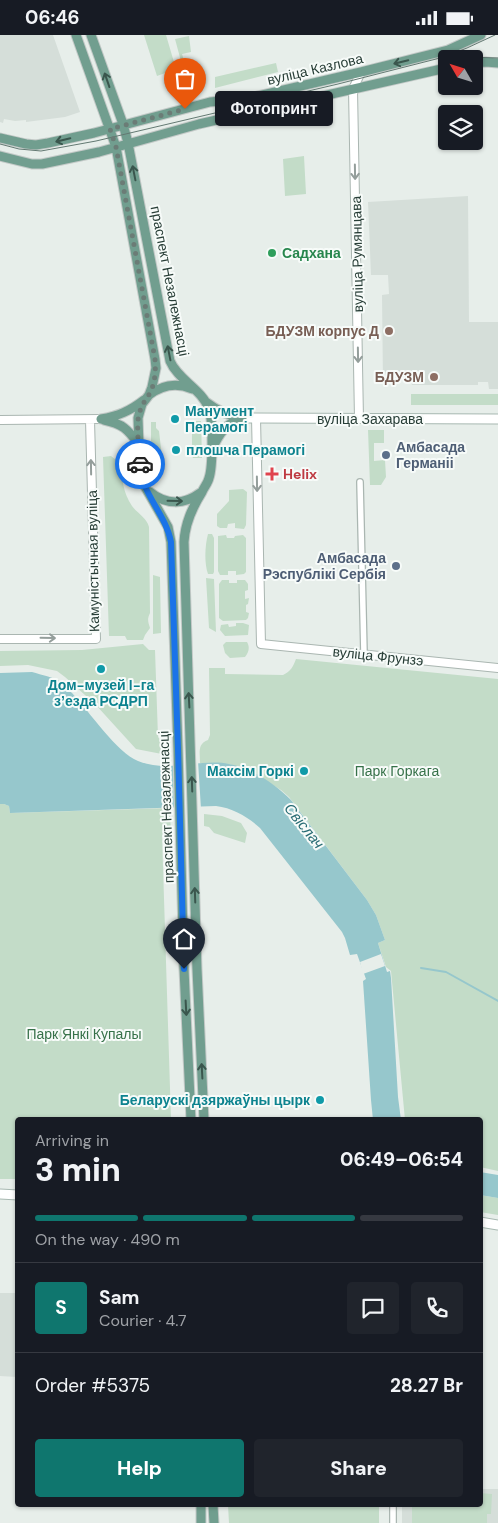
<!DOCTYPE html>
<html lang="en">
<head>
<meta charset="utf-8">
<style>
	:root { --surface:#171b24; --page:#20242c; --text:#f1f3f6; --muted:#9ea1a6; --line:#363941; --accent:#0f766e }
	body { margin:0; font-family:"DM Sans",sans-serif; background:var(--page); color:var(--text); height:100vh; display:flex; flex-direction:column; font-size:19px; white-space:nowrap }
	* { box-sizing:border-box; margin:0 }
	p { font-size:16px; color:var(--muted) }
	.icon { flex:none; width:28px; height:28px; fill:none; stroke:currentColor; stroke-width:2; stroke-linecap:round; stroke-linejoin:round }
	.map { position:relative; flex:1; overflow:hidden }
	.sheet { position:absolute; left:15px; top:1082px; width:468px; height:390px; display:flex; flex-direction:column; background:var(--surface); border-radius:5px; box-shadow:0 1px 4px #0004 }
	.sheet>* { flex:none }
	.needle { width:32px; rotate:309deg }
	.controls { position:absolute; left:438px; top:15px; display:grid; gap:10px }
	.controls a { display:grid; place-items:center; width:45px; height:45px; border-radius:5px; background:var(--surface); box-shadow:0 1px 4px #0004; font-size:25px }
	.pin { position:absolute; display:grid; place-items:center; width:42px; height:42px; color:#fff; margin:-51px -21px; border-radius:50% 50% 50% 0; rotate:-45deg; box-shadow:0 0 5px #0007 }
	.pin .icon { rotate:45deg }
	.courier { position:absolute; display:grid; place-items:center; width:50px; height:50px; margin:-25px; border:4px solid #1a73e8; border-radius:50%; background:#fff; color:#222; box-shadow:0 1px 6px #0007 }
	.bubble { position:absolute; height:35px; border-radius:5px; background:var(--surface); box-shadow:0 1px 4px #0004; font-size:16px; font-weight:800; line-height:35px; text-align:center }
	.summary em { font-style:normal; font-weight:800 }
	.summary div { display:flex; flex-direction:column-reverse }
	.summary { display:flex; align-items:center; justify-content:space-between; height:85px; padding:0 20px }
	h1 { font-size:32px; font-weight:800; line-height:38px }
	.bar { display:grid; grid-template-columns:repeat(4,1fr); gap:8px 5px; align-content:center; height:60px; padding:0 20px }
	.bar i { height:6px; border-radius:4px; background:var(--line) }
	.bar .on { background:var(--accent) }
	.bar p { grid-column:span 4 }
	.line { display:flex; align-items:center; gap:12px; padding:0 20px; border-top:1px solid var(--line) }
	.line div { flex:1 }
	.round { display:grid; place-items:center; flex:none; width:52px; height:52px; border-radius:5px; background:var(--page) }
	.button { display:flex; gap:10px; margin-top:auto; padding:10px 20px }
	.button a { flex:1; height:58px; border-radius:5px; background:var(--accent); color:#fff; font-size:20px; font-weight:800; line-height:58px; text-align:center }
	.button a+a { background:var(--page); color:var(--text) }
	.status { display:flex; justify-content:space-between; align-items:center; height:35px; padding:0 25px; background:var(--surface); direction:ltr }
	.status svg { height:14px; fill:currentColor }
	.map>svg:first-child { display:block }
</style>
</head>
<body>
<div class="status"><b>06:46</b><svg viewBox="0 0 49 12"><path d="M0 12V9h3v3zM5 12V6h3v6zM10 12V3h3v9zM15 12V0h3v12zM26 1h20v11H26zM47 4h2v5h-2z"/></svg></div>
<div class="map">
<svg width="498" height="1488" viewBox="0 0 498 1488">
	<rect width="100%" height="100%" fill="#e7eeea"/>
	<path fill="#d5ded9" d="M0 0H53L80 77 65 82 26 87V85L15 86 4 84 3 88 0 87Z
		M468 161 469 287H498V354H489L488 347H478V350H412L411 346H399L398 349H383L382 260 389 259 388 240H371L368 167Z
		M0 1258H17V1342L0 1341Z
		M480 1454H498V1488H402V1470H480Z"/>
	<path fill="#c3dcc8" d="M144 0H166L176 34 157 41Z
		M189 1 191 17 182 19 189 41H185L175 4Z
		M276 28 278 37 215 53V42Z
		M304 121 306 159 285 161 283 124Z
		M411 359H498V370H411Z
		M196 386H201L202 423H193L192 421V395L196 392Z
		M151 387H156V393L159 396 162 422 160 424H151Z
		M368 395H384V408H374V426L385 425 386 442 381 450H370Z
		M111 421 121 429C122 444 123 458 132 471 137 478 147 483 149 492L150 578C147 584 148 587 150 593L145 600 143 605H127L125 601H109L103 422Z
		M243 454 247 457 246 490 244 494 235 493V488L228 489 227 493H220L217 491V479L229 466V455Z
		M208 499H212L214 503V537L213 539H208C204 528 205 510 208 499Z
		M226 500 227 503H234L235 501 243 500 246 503V537L244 539 236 540V536H228V540H220L218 536V501Z
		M153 540 160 542 161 598 153 599Z
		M206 543 214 544 216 597 209 593Z
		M222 545H229V548H237V545H245L248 549V555L245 556V564L249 563 248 569 246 570V577L249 578 248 583 246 585 223 586 219 583V549Z
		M236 588H243L249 590 248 600 225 601 220 595 221 590 228 589 229 592 236 591Z
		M226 607H247C250 612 249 617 245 622L230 623 225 618 223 610Z
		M143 609 149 615H155L158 702 161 706 166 708 167 720 136 714 95 669 65 642 57 636 28 630 0 631V616L82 615Z
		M296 624 498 644V1136L480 1132V1085H405L391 936 386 932 378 908 385 905 376 880 367 865 289 762 281 755 250 736 229 729 200 728C200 718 197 709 208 705L210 700 209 633H225V639L283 640C291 636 293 632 296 624Z
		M0 769H4L9 771 10 778 169 773 171 793 166 795 162 800 171 1085H18L17 1144H0Z
		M204 779 222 781 241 788 247 798 245 808 214 798 209 792 204 791Z
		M480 1160 498 1163V1180L480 1177Z
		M480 1458 492 1459 491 1479H487V1488H412V1470H480Z
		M228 1470H377L379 1471V1488H229Z"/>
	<path fill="#96c7cc" d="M32 637C42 640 53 642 61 647 65 650 68 655 72 658 89 676 117 718 138 726 155 733 173 731 191 729 203 728 217 726 229 729 252 733 275 749 291 765L367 865 376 880 385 905 378 908 387 937 390 936 391 943 398 1062 401 1085H373L371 1065 363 946 366 944 357 919 350 920 345 903 342 897 260 793C248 782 233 773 216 771L10 778 9 771 4 769H0V638Z
		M480 1137 498 1140V1163L480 1160Z"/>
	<path fill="#e7eeea" d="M198 726 201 774 174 775 173 728Z
		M381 919 385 931 363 939 360 927Z"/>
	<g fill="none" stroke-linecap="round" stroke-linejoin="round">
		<path stroke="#96c7cc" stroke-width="2" d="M421 933 446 937 498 966"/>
		<defs>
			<path id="minor" d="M360 447 364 619
				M393 1470V1488"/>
			<path id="tertiary" d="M256 383 261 609 498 633
				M359 384 353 54 361 37
				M0 385 101 384
				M0 604H96L90 385"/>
			<path id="secondary" d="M242 383 498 384
				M0 1159 18 1160
				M480 1187 498 1190"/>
			<path id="primary" d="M76 0 116 112 155 324 156 333 152 352 149 360 142 369 138 383 140 437 144 450 168 492 171 507 178 714 184 934 191 1085
				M91 0 123 89 128 108 170 326C178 345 202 354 209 374 213 385 213 431 209 443 208 448 204 452 202 457 192 473 185 488 184 507L197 934 204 1085
				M474 28 486 27 498 28
				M0 103 26 109 36 110 48 108 94 98 210 67 245 64 361 37 448 15 481 0
				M0 121 32 129H42L99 117 199 89 446 33
				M149 360C162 350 176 347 192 354
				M206 367C218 376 227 380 242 383
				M101 384C118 381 130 376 144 365
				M104 385C123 389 127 394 139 409
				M212 414C219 399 226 388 242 383
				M150 457C166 470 184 470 200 458
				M201 1470V1488
				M213 1470 214 1488"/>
		</defs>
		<use href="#minor" stroke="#aab6b1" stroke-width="8"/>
		<use href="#tertiary" stroke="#aab6b1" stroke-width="10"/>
		<use href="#secondary" stroke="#a7b8b1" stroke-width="11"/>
		<use href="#primary" stroke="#c3c9c7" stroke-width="11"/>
		<use href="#minor" stroke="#fff" stroke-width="5.5"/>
		<use href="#tertiary" stroke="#fff" stroke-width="8"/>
		<use href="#secondary" stroke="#fff" stroke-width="9"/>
		<use href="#primary" stroke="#719e8f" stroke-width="9"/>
		<path stroke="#637972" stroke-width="1" d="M462 24 468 22 498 23
			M0 109 19 114 41 116 96 106 338 49 444 22 467 13 495 0"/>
	</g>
	<defs><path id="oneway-shaft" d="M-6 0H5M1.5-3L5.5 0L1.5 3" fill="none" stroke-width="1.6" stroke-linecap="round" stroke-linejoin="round" transform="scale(1.25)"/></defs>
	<g stroke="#3a564d">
		<use href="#oneway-shaft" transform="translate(401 27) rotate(166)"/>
		<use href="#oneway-shaft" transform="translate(107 45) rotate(-109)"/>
		<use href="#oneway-shaft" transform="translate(63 105) rotate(167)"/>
		<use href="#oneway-shaft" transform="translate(134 138) rotate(-101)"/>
		<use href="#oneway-shaft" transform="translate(169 318) rotate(-101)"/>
		<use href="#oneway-shaft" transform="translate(175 466) rotate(1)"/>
		<use href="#oneway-shaft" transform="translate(189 665) rotate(-93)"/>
		<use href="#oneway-shaft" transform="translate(192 749) rotate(-92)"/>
		<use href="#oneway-shaft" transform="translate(195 860) rotate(-92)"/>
		<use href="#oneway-shaft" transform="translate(186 973) rotate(87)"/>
		<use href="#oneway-shaft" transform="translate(202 1036) rotate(-93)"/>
	</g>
	<g stroke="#949e9b">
		<use href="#oneway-shaft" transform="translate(355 137) rotate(89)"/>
		<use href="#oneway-shaft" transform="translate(358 320) rotate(89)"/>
		<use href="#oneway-shaft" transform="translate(91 432) rotate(-91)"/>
		<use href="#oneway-shaft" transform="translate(257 449) rotate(89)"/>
		<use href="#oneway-shaft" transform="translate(48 603) rotate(1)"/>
	</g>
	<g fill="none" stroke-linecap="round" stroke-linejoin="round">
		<path stroke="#6b7c76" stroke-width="5" stroke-dasharray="0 9" d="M140 429C139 415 136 391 139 379 141 372 144 367 148 361 155 351 156 336 155 324L116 112 110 94 185 74"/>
		<path stroke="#1a73e8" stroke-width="6" d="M140 429C140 457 166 479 171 507L178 714 184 934"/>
	</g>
	<circle fill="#2e9e5b" stroke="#f7fbf9" stroke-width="2" cx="272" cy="218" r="5"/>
	<g fill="#8d6e63" stroke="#f7fbf9" stroke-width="2">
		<circle cx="389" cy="296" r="5"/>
		<circle cx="434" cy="342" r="5"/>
	</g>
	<g fill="#0f9aa8" stroke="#f7fbf9" stroke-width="2">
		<circle cx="175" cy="384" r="5"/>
		<circle cx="176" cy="415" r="5"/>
		<circle cx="101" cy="634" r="5"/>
		<circle cx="304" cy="736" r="5"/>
		<circle cx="320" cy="1065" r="5"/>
	</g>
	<g fill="#5c6f8a" stroke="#f7fbf9" stroke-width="2">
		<circle cx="386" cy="420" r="5"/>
		<circle cx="396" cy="531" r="5"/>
	</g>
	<path fill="#e0444e" stroke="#f7fbf9" stroke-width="2" d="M269.5 431.5h5v5h5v5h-5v5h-5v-5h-5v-5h5z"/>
	<g text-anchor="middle" stroke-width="4" stroke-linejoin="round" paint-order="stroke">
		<g font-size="14" fill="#283e37" stroke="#f7fbf9">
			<text transform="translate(315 34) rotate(-13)" y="5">вуліца Казлова</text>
			<text transform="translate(357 219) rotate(-91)" y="5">вуліца Румянцава</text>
			<text transform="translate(170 246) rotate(79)" y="5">праспект Незалежнасці</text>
			<text x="370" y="389">вуліца Захарава</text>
			<text transform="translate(93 526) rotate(-91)" y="5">Камуністычная вуліца</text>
			<text transform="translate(378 621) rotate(6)" y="5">вуліца Фрунзэ</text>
			<text transform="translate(166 772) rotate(-92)" y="5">праспект Незалежнасці</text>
		</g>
		<g font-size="14" font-weight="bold" fill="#27864d" stroke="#f7fbf9" text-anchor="start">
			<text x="282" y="223">Садхана</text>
		</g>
		<g font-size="14" font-weight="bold" fill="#785e54" stroke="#f7fbf9" text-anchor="end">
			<text x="379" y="301">БДУЗМ корпус Д</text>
			<text x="424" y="347">БДУЗМ</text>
		</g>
		<g font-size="14" font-weight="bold" fill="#0d838f" stroke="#f7fbf9" text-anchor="start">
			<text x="185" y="381">Манумент<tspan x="185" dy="16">Перамогі</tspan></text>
			<text x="186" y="420">плошча Перамогі</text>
			<text x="101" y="655" text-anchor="middle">Дом-музей I-га<tspan x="101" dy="16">зʼезда РСДРП</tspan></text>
			<text x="294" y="741" text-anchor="end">Максім Горкі</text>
			<text x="310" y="1070" text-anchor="end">Беларускі дзяржаўны цырк</text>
		</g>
		<g font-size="14" font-weight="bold" fill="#4e5e75" stroke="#f7fbf9" text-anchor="start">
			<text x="396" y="417">Амбасада<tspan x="396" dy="16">Германіі</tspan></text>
			<text x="386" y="528" text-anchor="end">Амбасада<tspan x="386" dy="16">Рэспублікі Сербія</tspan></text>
		</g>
		<g font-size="14" font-weight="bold" fill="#be3a42" stroke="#f7fbf9" text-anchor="start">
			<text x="283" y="444">Helix</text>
		</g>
		<g font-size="14" fill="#367149" stroke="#f7fbf9">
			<text x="397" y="741">Парк Горкага</text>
			<text x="84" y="1004">Парк Янкі Купалы</text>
		</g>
		<g font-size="15" font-style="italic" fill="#286c74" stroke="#f7fbf9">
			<text transform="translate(304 791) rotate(51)" y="5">Свіслач</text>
		</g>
	</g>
</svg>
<div class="controls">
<a><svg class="needle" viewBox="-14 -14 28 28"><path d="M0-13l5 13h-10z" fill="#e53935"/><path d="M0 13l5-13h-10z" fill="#9ea1a6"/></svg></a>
<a><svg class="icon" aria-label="layers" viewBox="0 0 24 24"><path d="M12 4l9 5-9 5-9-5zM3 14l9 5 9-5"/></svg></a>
</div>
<div class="pin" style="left:185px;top:74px;background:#ea580c"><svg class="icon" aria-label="bag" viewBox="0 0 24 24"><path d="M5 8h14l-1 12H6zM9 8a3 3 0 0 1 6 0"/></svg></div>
<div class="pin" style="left:184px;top:934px;background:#1f2937"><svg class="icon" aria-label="home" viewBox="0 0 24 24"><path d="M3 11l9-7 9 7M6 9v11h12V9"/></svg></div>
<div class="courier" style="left:140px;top:429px"><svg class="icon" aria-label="car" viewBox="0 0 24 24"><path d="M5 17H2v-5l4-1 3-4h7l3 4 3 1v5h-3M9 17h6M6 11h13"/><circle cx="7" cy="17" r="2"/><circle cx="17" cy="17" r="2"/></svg></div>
<div class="bubble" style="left:215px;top:56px;width:118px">Фотопринт</div>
<section class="sheet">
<div class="summary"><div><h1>3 min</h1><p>Arriving in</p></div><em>06:49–06:54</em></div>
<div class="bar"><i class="on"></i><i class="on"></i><i class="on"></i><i></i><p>On the way · 490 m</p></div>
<div class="line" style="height:90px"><b class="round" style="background:var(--accent);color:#fff">S</b><div><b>Sam</b><p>Courier · 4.7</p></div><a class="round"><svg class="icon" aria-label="chat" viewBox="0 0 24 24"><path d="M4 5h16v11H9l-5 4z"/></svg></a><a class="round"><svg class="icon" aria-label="phone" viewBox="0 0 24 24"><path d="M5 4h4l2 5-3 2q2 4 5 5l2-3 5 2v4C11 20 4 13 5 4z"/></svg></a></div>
<div class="line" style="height:65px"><div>Order #5375</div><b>28.27 Br</b></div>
<div class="button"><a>Help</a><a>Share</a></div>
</section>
</div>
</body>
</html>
